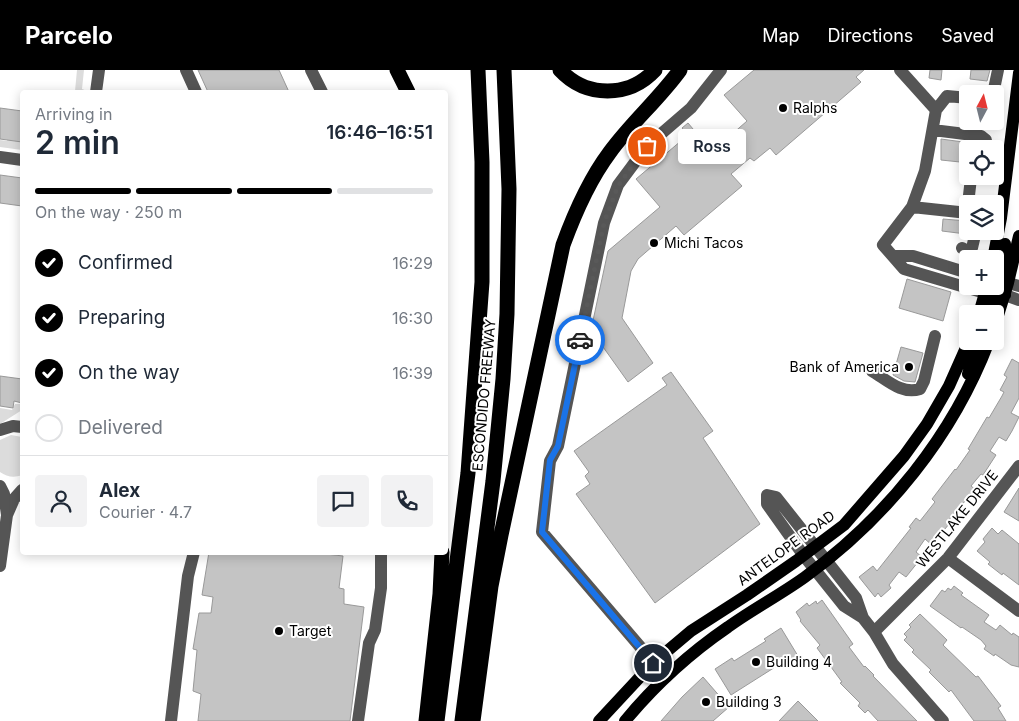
<!DOCTYPE html>
<html lang="en">
<head>
<meta charset="utf-8">
<style>
	:root { --surface:#fff; --page:#f2f2f3; --text:#1f2937; --muted:#747a83; --line:#e0e1e3; --accent:#000 }
	body { margin:0; font-family:Inter,sans-serif; background:var(--page); color:var(--text); height:100vh; display:flex; flex-direction:column; font-size:19px; white-space:nowrap }
	* { box-sizing:border-box; margin:0 }
	p { font-size:16px; color:var(--muted) }
	.icon { flex:none; width:28px; height:28px; fill:none; stroke:currentColor; stroke-width:2; stroke-linecap:round; stroke-linejoin:round }
	.map { position:relative; flex:1; overflow:hidden }
	.panel { position:absolute; left:20px; top:20px; width:428px; height:465px; display:flex; flex-direction:column; background:var(--surface); border-radius:5px; box-shadow:0 2px 12px #0003 }
	.panel>* { flex:none }
	.needle { width:32px; rotate:7deg }
	.fabs { position:absolute; left:959px; top:15px; display:grid; gap:10px }
	.fabs a { display:grid; place-items:center; width:45px; height:45px; border-radius:5px; background:var(--surface); box-shadow:0 2px 12px #0003; font-size:25px }
	.pin { position:absolute; display:grid; place-items:center; width:42px; height:42px; color:#fff; margin:-21px; border:2px solid #fff; border-radius:50%; box-shadow:0 1px 5px #0007 }
	.courier { position:absolute; display:grid; place-items:center; width:50px; height:50px; margin:-25px; border:4px solid #1a73e8; border-radius:50%; background:#fff; color:#222; box-shadow:0 1px 6px #0007 }
	.bubble { position:absolute; height:35px; border-radius:5px; background:var(--surface); box-shadow:0 2px 12px #0003; font-size:16px; font-weight:600; line-height:35px; text-align:center }
	.summary em { font-style:normal; font-weight:600 }
	.summary div { display:flex; flex-direction:column-reverse }
	.summary { display:flex; align-items:center; justify-content:space-between; height:85px; padding:0 15px }
	h1 { font-size:32px; font-weight:600; line-height:38px }
	.bar { display:grid; grid-template-columns:repeat(4,1fr); gap:8px 5px; align-content:center; height:60px; padding:0 15px }
	.bar i { height:6px; border-radius:4px; background:var(--line) }
	.bar .selected { background:var(--accent) }
	.bar p { grid-column:span 4 }
	.line { display:flex; align-items:center; gap:12px; padding:0 15px; border-top:1px solid var(--line) }
	.line div { flex:1 }
	.round { display:grid; place-items:center; flex:none; width:52px; height:52px; border-radius:5px; background:var(--page) }
	ol { padding:0 15px; list-style:none }
	li { display:flex; align-items:center; gap:15px; height:55px }
	li p { margin-inline-start:auto }
	li .icon { padding:5px; border-radius:50%; background:var(--accent); color:#fff; stroke-width:4 }
	li:last-child { color:var(--muted) }
	li i { width:28px; height:28px; border:2px solid var(--line); border-radius:50% }
	header { display:flex; align-items:center; gap:30px; box-sizing:border-box; height:70px; padding:0 25px; background:var(--accent); color:#fff }
	header strong { font-size:24px }
	nav { display:flex; gap:28px; margin-inline-start:auto; font-size:18px }
	.map>svg:first-child { display:block }
</style>
</head>
<body>
<header>
<strong>Parcelo</strong>
<nav><a>Map</a><a>Directions</a><a>Saved</a></nav>
</header>
<div class="map">
<svg width="1019" height="651" viewBox="0 0 1019 651">
	<rect width="100%" height="100%" fill="#fff"/>
	<path fill="#dcdcdc" d="M77 0H84L82 19 87 21 86 22H70L69 21H75Z
		M8 67 21 69 22 80 0 77V70L7 71Z
		M15 334H22V340L0 354V338L12 340Z
		M11 365 22 367V405C14 408 7 407 0 402V370Z"/>
	<path fill="#c4c4c4" stroke="#999" d="M198 0H279L289 22H208Z
		M754 0H864L856 7 861 12 776 85 770 78 754 91 750 88 731 104 742 116 684 165 676 156 638 189 631 201 622 248 653 293 628 312 591 260 608 181 660 137 636 109 688 65 682 58 688 53 709 78 728 62 731 65 747 51 724 25Z
		M930 0H942L941 10 929 8Z
		M971 0H990L987 11 970 9Z
		M0 38 22 41V72L0 69Z
		M941 69 978 74V79H968V84L961 83 960 92 941 90Z
		M0 105 22 108V136L0 133Z
		M943 149 967 151 966 164 942 161Z
		M907 209 951 222 943 251 899 238Z
		M901 277 923 283 915 312 904 311 893 305Z
		M1012 289 1019 293V328L1011 343 1019 347 1012 361 1006 371 999 367 990 381 996 385 983 405 981 404 971 416 976 420 968 432 966 430 947 452 949 454 932 475 925 469 916 482 922 487 906 507 899 502 889 515 891 518 881 527 878 523 875 527 859 507 873 496 877 501 911 458 909 457 916 448 920 451 935 432 932 429 955 399 956 400 970 380 968 379 987 347 989 348 1002 326 1004 322 1000 320 1007 307 1004 305Z
		M671 302 713 361 703 368 760 454 655 533 576 424 590 414 585 406 589 402 574 381 667 315 662 308Z
		M0 306 22 309V333L14 331 13 338 0 336Z
		M1019 418V451L1004 442Z
		M992 458 998 464 1002 460 1019 474V515L1003 503 1002 505 988 494 990 492 977 481 985 472 983 469Z
		M209 482H309L343 486 339 518 344 519V534L364 537 350 651H198L201 624 193 621 197 580 193 579 199 543H211L213 527 202 525Z
		M954 516 963 523 961 525 989 545 984 552 996 560 1000 555 1012 565 1013 563 1019 567V597L1011 595 995 584 994 586 984 579 986 576 981 570 962 557 961 558 930 536 942 520 945 522 948 518 951 520Z
		M822 530 853 574 849 577 864 597 865 596 874 605 873 606 917 651H878L868 640 865 643 858 636 860 633 840 613 842 612 817 578 820 575 800 551 801 550 796 542 807 533 809 536 816 531 817 534Z
		M920 544 947 570 943 575 976 607 978 606 1001 636 998 638 1006 651H974L951 620 949 622 929 602 931 600 912 582 914 580 904 570 907 567 904 564 911 557 909 555Z
		M781 558 798 586 782 596 780 594 731 625 715 599 732 588 734 591 766 571 764 569Z
		M703 607 729 637 713 651H661L682 627Z
		M798 631 818 651H779Z"/>
	<g fill="none" stroke-linecap="round" stroke-linejoin="round">
		<path stroke="#555" stroke-width="12" d="M186 0 196 22
			M311 0 322 22
			M900 0 936 40
			M96 22 99 0
			M993 24 998 0
			M968 28 947 26 936 40 925 101 912 137 883 175 904 199 985 223
			M933 60 981 66 986 70V79
			M0 87 22 90
			M978 108 983 106
			M968 134 971 108
			M912 137 968 143
			M962 178 967 181 972 178 976 161
			M893 186H913L968 203
			M1008 213 1019 216
			M1005 225 1019 230
			M872 301C887 310 902 325 920 319L924 311 935 266
			M0 360 13 356 22 357
			M0 416 4 424 7 445 14 429 22 420
			M948 488 1019 541
			M0 496 7 445
			M863 548 856 528 776 427 767 425V434L804 486 844 536 863 548 874 562 893 594 943 651
			M874 562 948 488 1019 396
			M666 607 542 462 550 391 558 376 604 153 618 115 647 76 691 38 721 0
			M171 651 188 506 194 482
			M358 651 369 573 375 560 381 518V482"/>
		<path stroke="#000" stroke-width="12" d="M993 189 1001 148 1019 3
			M1005 225 999 206 1005 174
			M979 244 987 216
			M988 244 993 231 992 216
			M995 255 1008 213 1019 166
			M968 304 978 271
			M599 651 653 593 691 561 747 525 796 491 844 455 904 386 927 354 949 316 969 271
			M625 651C654 616 690 583 728 557 753 539 780 525 805 507 886 448 953 366 989 271"/>
		<path stroke="#000" stroke-width="15" d="M397 0 408 22
			M560 0C586 28 629 28 655 0
			M426 651 440 524 442 482
			M437 651 468 403 482 212V92L478 0
			M462 651 493 411 503 309 507 244 509 119 504 0
			M473 651 491 516 501 465 563 175C575 142 589 110 610 82 631 53 659 29 680 0"/>
	</g>
	<g fill="none" stroke-linecap="round" stroke-linejoin="round">
		<path stroke="#595959" stroke-width="5" stroke-dasharray="0 9" d="M580 270 604 153 618 116 647 76"/>
		<path stroke="#1a73e8" stroke-width="6" d="M580 270 558 376 550 390 542 462 653 593"/>
	</g>
	<g fill="#000" stroke="#fff" stroke-width="2">
		<circle cx="783" cy="38" r="5"/>
		<circle cx="654" cy="173" r="5"/>
		<circle cx="909" cy="297" r="5"/>
		<circle cx="279" cy="561" r="5"/>
		<circle cx="756" cy="592" r="5"/>
		<circle cx="706" cy="632" r="5"/>
	</g>
	<g text-anchor="middle" stroke-width="4" stroke-linejoin="round" paint-order="stroke">
		<g font-size="14" fill="#000" stroke="#fff" text-anchor="start">
			<text x="793" y="43">Ralphs</text>
			<text x="664" y="178">Michi Tacos</text>
			<text x="899" y="302" text-anchor="end">Bank of America</text>
			<text x="289" y="566">Target</text>
			<text x="766" y="597">Building 4</text>
			<text x="716" y="637">Building 3</text>
		</g>
		<g font-size="14" fill="#000" stroke="#fff">
			<text transform="translate(484 325) rotate(-85)" y="5">ESCONDIDO FREEWAY</text>
			<text transform="translate(957 449) rotate(-51)" y="5">WESTLAKE DRIVE</text>
			<text transform="translate(786 478) rotate(-36)" y="5">ANTELOPE ROAD</text>
		</g>
	</g>
</svg>
<div class="fabs">
<a><svg class="needle" viewBox="-14 -14 28 28"><path d="M0-13l5 13h-10z" fill="#e53935"/><path d="M0 13l5-13h-10z" fill="#747a83"/></svg></a>
<a><svg class="icon" aria-label="locate" viewBox="0 0 24 24"><circle cx="12" cy="12" r="6"/><path d="M12 2v4M12 18v4M2 12h4M18 12h4"/></svg></a>
<a><svg class="icon" aria-label="layers" viewBox="0 0 24 24"><path d="M12 4l9 5-9 5-9-5zM3 14l9 5 9-5"/></svg></a>
<a>+</a>
<a>−</a>
</div>
<div class="pin" style="left:647px;top:76px;background:#ea580c"><svg class="icon" aria-label="bag" viewBox="0 0 24 24"><path d="M5 8h14l-1 12H6zM9 8a3 3 0 0 1 6 0"/></svg></div>
<div class="pin" style="left:653px;top:593px;background:#1f2937"><svg class="icon" aria-label="home" viewBox="0 0 24 24"><path d="M3 11l9-7 9 7M6 9v11h12V9"/></svg></div>
<div class="courier" style="left:580px;top:270px"><svg class="icon" aria-label="car" viewBox="0 0 24 24"><path d="M5 17H2v-5l4-1 3-4h7l3 4 3 1v5h-3M9 17h6M6 11h13"/><circle cx="7" cy="17" r="2"/><circle cx="17" cy="17" r="2"/></svg></div>
<div class="bubble" style="left:678px;top:59px;width:68px">Ross</div>
<section class="panel">
<div class="summary"><div><h1>2 min</h1><p>Arriving in</p></div><em>16:46–16:51</em></div>
<div class="bar"><i class="selected"></i><i class="selected"></i><i class="selected"></i><i></i><p>On the way · 250 m</p></div>
<ol>
<li><svg class="icon" aria-label="check" viewBox="0 0 24 24"><path d="M5 12l5 5 9-10"/></svg>Confirmed<p>16:29</p></li>
<li><svg class="icon" aria-label="check" viewBox="0 0 24 24"><path d="M5 12l5 5 9-10"/></svg>Preparing<p>16:30</p></li>
<li><svg class="icon" aria-label="check" viewBox="0 0 24 24"><path d="M5 12l5 5 9-10"/></svg>On the way<p>16:39</p></li>
<li><i></i>Delivered</li>
</ol>
<div class="line" style="height:90px"><a class="round"><svg class="icon" aria-label="person" viewBox="0 0 24 24"><circle cx="12" cy="8" r="4"/><path d="M4 21q1-7 8-7t8 7"/></svg></a><div><b>Alex</b><p>Courier · 4.7</p></div><a class="round"><svg class="icon" aria-label="chat" viewBox="0 0 24 24"><path d="M4 5h16v11H9l-5 4z"/></svg></a><a class="round"><svg class="icon" aria-label="phone" viewBox="0 0 24 24"><path d="M5 4h4l2 5-3 2q2 4 5 5l2-3 5 2v4C11 20 4 13 5 4z"/></svg></a></div>
</section>
</div>
</body>
</html>
